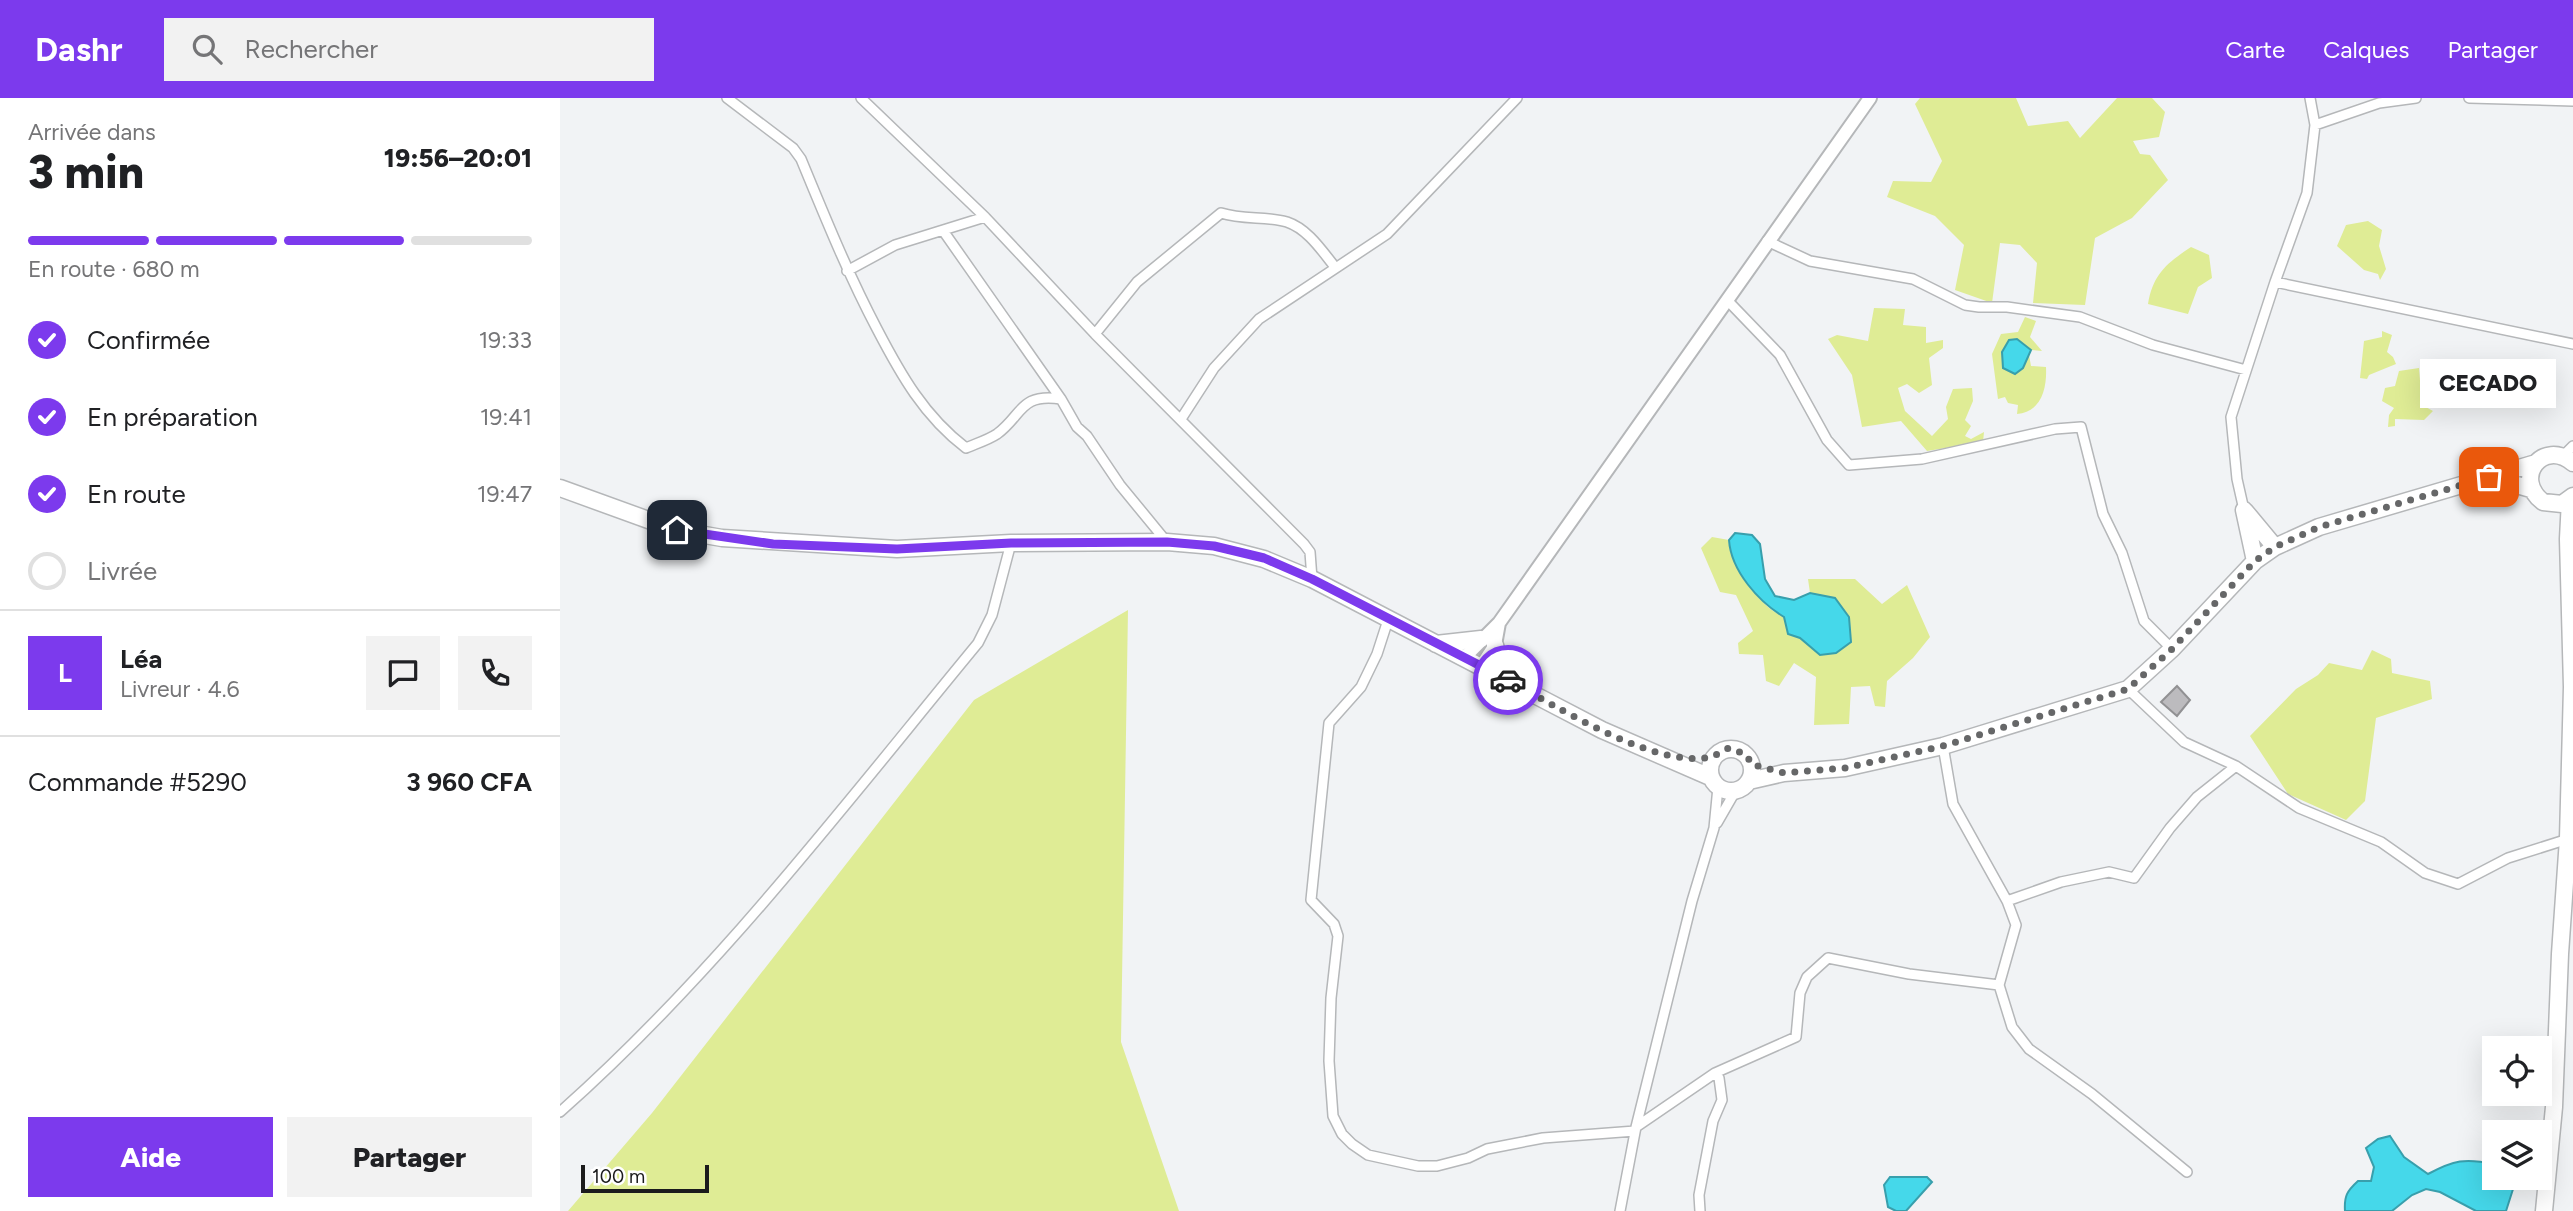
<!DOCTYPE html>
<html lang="fr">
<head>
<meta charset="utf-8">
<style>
	:root { --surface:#fff; --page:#f2f2f2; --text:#202124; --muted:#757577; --line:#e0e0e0; --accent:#7c3aed }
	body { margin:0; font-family:Figtree,sans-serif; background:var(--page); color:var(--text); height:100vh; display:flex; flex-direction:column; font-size:26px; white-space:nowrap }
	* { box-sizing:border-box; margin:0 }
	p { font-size:23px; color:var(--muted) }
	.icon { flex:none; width:38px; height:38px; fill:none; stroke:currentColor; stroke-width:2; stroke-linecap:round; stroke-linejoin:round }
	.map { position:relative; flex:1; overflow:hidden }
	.side { display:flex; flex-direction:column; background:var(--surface); width:560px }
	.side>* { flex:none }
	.controls { position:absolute; left:1922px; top:938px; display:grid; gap:14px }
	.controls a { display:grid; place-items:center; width:70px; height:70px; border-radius:0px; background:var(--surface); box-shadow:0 7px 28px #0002; font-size:35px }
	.scale { position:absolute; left:21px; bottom:18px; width:128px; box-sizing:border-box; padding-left:7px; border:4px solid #1b1b1c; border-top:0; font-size:19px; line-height:24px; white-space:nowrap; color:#1b1b1c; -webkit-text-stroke:5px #fff; paint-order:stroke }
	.pin { position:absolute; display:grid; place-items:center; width:60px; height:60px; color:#fff; margin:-30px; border-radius:14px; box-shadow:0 4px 10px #0006 }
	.courier { position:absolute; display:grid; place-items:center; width:70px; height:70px; margin:-35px; border:5px solid #7c3aed; border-radius:50%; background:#fff; color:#222; box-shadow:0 2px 9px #0007 }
	.bubble { position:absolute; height:49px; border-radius:0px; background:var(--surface); box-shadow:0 7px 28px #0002; font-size:23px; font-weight:800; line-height:49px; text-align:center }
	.overview em { font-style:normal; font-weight:800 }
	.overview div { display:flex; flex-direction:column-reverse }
	.overview { display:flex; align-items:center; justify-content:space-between; height:119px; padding:0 28px }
	h1 { font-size:46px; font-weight:800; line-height:52px }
	.bar { display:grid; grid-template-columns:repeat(4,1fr); gap:10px 7px; align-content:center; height:84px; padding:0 28px }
	.bar i { height:9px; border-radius:5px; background:var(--line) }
	.bar .selected { background:var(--accent) }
	.bar p { grid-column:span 4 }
	.line { display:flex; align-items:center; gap:18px; padding:0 28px; border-top:2px solid var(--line) }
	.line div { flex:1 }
	.round { display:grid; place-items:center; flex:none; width:74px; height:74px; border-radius:0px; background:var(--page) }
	ol { padding:0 28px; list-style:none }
	li { display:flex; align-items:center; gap:21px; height:77px }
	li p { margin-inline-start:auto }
	li .icon { padding:7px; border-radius:50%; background:var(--accent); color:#fff; stroke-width:4 }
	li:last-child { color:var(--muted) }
	li i { width:38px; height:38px; border:4px solid var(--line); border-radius:50% }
	.action { display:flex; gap:14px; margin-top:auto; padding:14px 28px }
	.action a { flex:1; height:80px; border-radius:0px; background:var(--accent); color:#fff; font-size:28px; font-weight:800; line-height:80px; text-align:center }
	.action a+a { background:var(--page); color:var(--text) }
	header { display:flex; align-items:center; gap:42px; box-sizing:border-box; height:98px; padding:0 35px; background:var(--accent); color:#fff }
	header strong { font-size:33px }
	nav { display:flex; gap:38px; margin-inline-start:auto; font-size:24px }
	.search { width:490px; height:63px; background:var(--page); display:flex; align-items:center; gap:18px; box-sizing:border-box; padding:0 24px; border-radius:0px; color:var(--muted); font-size:26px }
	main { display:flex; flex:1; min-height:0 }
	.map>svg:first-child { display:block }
</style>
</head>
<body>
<header>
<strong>Dashr</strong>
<div class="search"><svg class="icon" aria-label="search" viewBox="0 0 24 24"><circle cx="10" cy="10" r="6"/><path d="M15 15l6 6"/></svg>Rechercher</div>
<nav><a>Carte</a><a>Calques</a><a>Partager</a></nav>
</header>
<main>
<section class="side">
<div class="overview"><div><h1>3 min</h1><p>Arrivée dans</p></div><em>19:56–20:01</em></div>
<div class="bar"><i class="selected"></i><i class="selected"></i><i class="selected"></i><i></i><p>En route · 680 m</p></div>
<ol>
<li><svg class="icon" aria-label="check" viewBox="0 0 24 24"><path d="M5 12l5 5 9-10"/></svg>Confirmée<p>19:33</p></li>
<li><svg class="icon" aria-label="check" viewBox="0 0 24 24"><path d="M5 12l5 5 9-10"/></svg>En préparation<p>19:41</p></li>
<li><svg class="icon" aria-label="check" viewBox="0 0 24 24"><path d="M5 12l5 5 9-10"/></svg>En route<p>19:47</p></li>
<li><i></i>Livrée</li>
</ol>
<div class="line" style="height:126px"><b class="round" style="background:var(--accent);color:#fff">L</b><div><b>Léa</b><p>Livreur · 4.6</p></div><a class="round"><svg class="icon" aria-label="chat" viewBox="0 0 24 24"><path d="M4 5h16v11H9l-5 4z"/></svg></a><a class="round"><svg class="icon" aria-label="phone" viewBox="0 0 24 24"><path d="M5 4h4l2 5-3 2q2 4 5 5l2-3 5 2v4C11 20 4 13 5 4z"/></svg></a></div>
<div class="line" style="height:91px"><div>Commande #5290</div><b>3 960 CFA</b></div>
<div class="action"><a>Aide</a><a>Partager</a></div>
</section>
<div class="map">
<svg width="2013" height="1113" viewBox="0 0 2013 1113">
	<rect width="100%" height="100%" fill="#f1f3f5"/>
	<path fill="#dfec95" d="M1360 0H1456L1468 28 1508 23 1520 40 1557 0H1592L1605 14 1599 39 1573 43 1580 56 1590 57 1608 82 1572 120 1535 140 1525 207 1473 205 1477 165 1460 147 1440 145 1432 205 1395 192 1404 147 1375 118 1327 99 1333 83 1371 84 1382 63 1355 6Z
		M1808 123 1822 132 1819 148 1826 171 1820 182 1818 176 1804 172 1777 148 1786 127Z
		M1631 149 1649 157 1652 180 1638 189 1628 216 1588 206C1593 176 1607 165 1631 149Z
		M1314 210 1345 211 1343 227 1366 229V245L1383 242V250L1369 260 1372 287 1359 295 1347 286 1338 290 1345 313 1372 338 1388 321 1386 309 1393 291 1412 290 1413 303 1405 322 1411 328 1405 338 1411 341 1424 334 1423 344 1367 353 1341 323 1302 329 1292 277 1268 241 1277 237 1308 243Z
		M1465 219 1476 223 1470 239 1482 253 1471 252 1457 241 1463 270 1469 257 1471 268 1486 269C1487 290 1482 314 1457 316L1458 307 1448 305 1445 299 1438 301 1432 256 1441 236 1458 234Z
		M1822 233 1832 237 1827 254 1833 259 1836 266 1809 277 1807 281 1800 280 1804 243 1822 239Z
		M1859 270 1862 307 1873 313 1864 322 1835 321V328L1828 329 1829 317 1834 310 1822 303 1825 290 1835 288 1839 273Z
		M1152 439 1169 442C1171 467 1190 491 1207 508 1213 514 1220 516 1226 521 1238 533 1247 546 1260 557L1275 500 1250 495 1248 481H1295L1322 506 1347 487 1370 539 1353 560 1327 583 1325 609 1315 608 1310 588 1291 589 1289 626 1254 627 1256 579 1234 565 1219 588 1206 583 1203 557 1179 556 1178 545 1193 533 1176 497 1160 494 1141 450Z
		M568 512 561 944 619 1113H8L92 1015 414 602Z
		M1812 552 1831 561 1832 575 1870 583 1872 601 1816 620 1805 703 1786 722 1728 696 1690 638 1736 591 1758 577 1769 565 1802 572Z"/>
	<path fill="#45d8ea" stroke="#389fac" stroke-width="2" d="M1457 241 1471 252 1463 270 1455 276 1443 270 1442 254 1449 242Z
		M1175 435 1192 437 1200 446 1205 481 1215 498 1234 502 1250 495 1275 500 1289 519 1291 544 1276 555 1260 557 1240 540 1228 536 1224 519C1199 504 1171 473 1169 442Z
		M1830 1038 1844 1059 1868 1076C1894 1062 1905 1060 1934 1066V1080H1948L1954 1088 1946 1113H1916L1880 1094 1866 1091 1852 1097 1832 1113H1785C1784 1098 1787 1093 1798 1083H1811L1814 1069 1806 1050 1818 1041Z
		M1330 1079H1367L1372 1084 1346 1113H1336L1328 1109 1324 1087Z"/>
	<path fill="#bcbbbe" stroke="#919193" stroke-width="2" d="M1617 588 1630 602 1617 618 1601 604Z"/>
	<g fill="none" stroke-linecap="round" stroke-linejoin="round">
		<defs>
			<path id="street" d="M167 0 233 50 241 61C265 119 288 176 317 231 341 277 364 318 406 350 415 346 428 342 437 336 463 317 459 295 501 301
				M301 0 425 119 535 236 744 446 750 454 752 481
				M1909 0 2013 3
				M1755 27 1819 5 1856 0
				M384 134 501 301 517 329 527 338 560 387 606 443
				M1207 143 1250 163 1353 181 1405 207 1419 209H1447L1520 219 1593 247 1686 272
				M287 173 335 147 425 119
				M1715 184 2013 246
				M1168 203 1220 257 1267 342 1289 367 1362 361 1495 331 1521 329 1543 416 1562 455 1584 523 1612 551
				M535 236 577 184 661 115C683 122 706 118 727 124 748 131 762 153 775 169
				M621 321 654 270 699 221 827 136 957 0
				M2003 358 2013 348
				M1684 412 1677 381 1671 319 1715 184 1747 95 1755 27 1750 0
				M828 522 817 556 801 589 769 625 751 802 774 826 778 838 771 900 769 963 773 1018 782 1036 792 1046 808 1057 858 1068H877L908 1060 927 1051 983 1040 1075 1033
				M1568 591 1624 644 1676 668 1739 710 1821 744 1865 775 1898 786 1948 760 2008 741
				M1157 725 1176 692
				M1447 803 1501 784 1549 774 1574 780 1610 730 1637 699 1676 668
				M1439 887 1452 929 1469 951 1532 996 1627 1074
				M0 1014C157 875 285 706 418 545L432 517 451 445
				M1076 1029 1155 975 1236 939 1240 895 1247 879 1268 860 1349 876 1439 887 1456 827 1447 803 1393 706 1383 648
				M1060 1113 1076 1029 1132 803 1154 730 1158 689
				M1140 1113 1139 1097 1153 1023 1162 1002 1159 980 1155 975"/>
			<path id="secondary" d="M904 560 939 525 1310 0
				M921 568 935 547 939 525"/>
			<path id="highway" d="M2013 365C1983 340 1952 380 1983 404L2002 406 2013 398
				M1929 379 1971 391
				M0 390 116 432 162 440 337 451 451 445 607 444 654 448 704 461 752 481 1042 632 1150 679
				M1684 412 1695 463
				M1685 413 1715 449
				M876 546 921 541
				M935 547 943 580
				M1150 672a21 21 0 1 1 42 0a21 21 0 1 1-42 0Z
				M1189 683 1224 675 1285 670 1383 648 1568 591 1612 551 1695 463 1715 449 1759 429 1976 365
				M1984 1113 1994 1009 2000 856 2008 741 2012 589 2008 441 2010 402"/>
		</defs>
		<use href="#street" stroke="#b5b7b9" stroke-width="12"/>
		<use href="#secondary" stroke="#b5b7b9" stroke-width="16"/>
		<use href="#highway" stroke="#b5b7b9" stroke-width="19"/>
		<use href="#street" stroke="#fff" stroke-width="9"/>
		<use href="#secondary" stroke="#fff" stroke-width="12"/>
		<use href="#highway" stroke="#fff" stroke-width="16"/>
	</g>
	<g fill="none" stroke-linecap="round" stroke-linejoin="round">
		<path stroke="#666768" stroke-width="7" stroke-dasharray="0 12.6" d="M948 582C996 608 1095 671 1150 659 1156 658 1162 652 1169 650L1187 657 1191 666 1224 675 1285 670 1383 648 1568 591 1612 551 1695 463 1715 449 1759 429 1929 379"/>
		<path stroke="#7c3aed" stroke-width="9" d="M117 432 213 446 337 451 451 445 607 444 654 448 704 460 752 481 948 582"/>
	</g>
</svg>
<div class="controls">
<a><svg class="icon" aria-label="locate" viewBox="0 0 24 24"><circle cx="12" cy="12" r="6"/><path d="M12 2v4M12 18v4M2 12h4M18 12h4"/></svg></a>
<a><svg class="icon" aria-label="layers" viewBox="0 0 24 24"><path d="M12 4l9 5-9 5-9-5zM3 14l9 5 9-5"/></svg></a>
</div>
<div class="scale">100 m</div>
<div class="pin" style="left:1929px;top:379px;background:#ea580c"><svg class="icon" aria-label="bag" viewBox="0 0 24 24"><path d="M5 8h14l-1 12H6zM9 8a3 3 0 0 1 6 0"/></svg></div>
<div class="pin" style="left:117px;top:432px;background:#1f2937"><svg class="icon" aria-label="home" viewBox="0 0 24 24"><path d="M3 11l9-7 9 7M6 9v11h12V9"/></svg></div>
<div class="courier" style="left:948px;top:582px"><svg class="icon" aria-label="car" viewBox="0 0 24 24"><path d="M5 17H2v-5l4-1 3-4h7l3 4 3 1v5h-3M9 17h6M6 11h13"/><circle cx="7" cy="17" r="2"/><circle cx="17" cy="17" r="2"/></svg></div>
<div class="bubble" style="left:1860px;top:261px;width:136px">CECADO</div>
</div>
</main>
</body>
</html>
